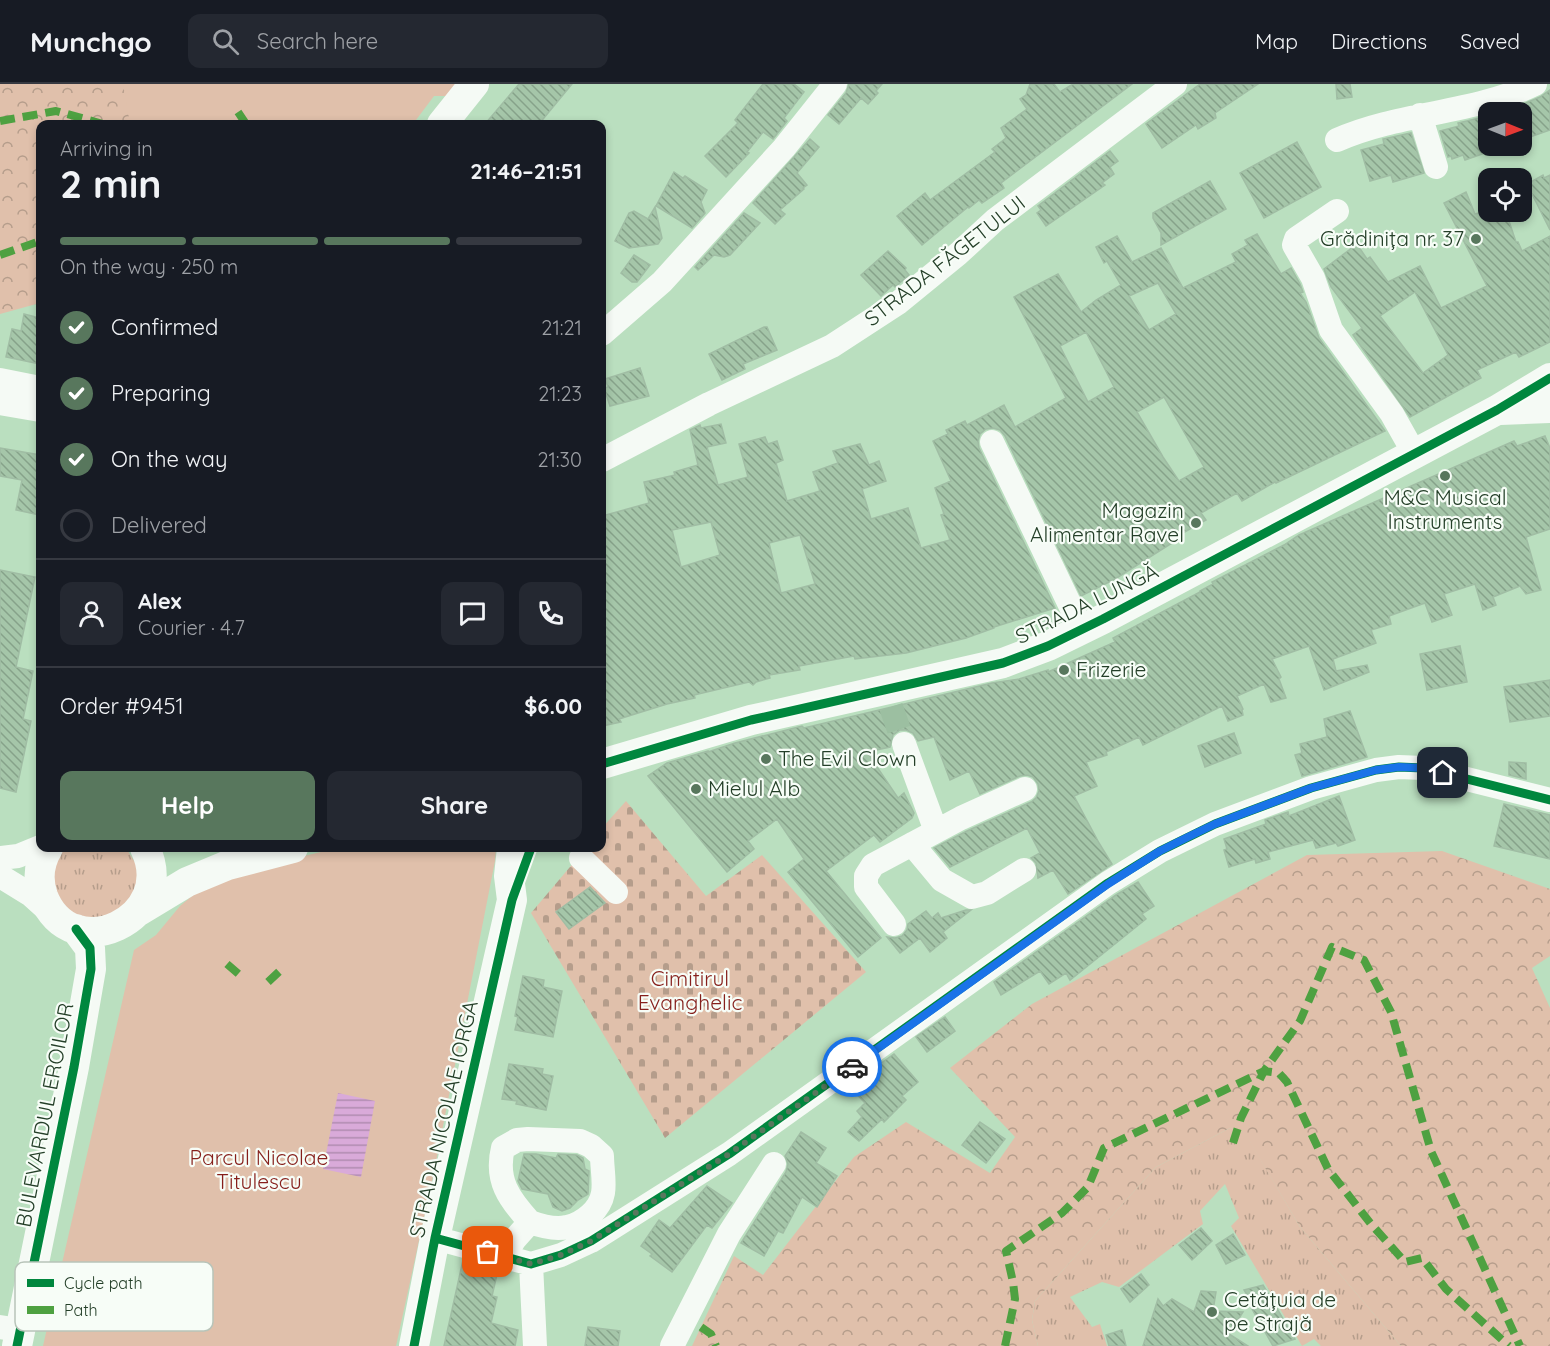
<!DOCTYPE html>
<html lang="en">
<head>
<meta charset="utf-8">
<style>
	:root { --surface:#171b24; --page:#242831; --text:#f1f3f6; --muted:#9ea1a6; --line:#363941; --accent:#58775d }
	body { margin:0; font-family:Quicksand,sans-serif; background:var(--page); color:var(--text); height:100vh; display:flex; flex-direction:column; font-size:22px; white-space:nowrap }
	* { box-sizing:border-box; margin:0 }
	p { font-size:20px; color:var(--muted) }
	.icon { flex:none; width:33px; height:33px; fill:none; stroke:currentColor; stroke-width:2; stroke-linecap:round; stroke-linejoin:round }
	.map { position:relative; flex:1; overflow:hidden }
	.side { position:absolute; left:36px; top:36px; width:570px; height:732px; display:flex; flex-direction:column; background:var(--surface); border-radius:12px; box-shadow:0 3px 9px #0003 }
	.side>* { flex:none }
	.needle { width:39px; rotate:91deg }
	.tools { position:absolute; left:1478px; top:18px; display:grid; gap:12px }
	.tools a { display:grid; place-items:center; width:54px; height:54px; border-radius:12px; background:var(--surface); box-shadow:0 3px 9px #0003; font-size:30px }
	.pin { position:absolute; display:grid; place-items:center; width:51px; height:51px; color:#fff; margin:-26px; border-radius:12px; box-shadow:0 3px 9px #0006 }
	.courier { position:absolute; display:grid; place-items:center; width:60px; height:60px; margin:-30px; border:4px solid #1a73e8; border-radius:50%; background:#fff; color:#222; box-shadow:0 2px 8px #0007 }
	.headline em { font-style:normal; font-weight:700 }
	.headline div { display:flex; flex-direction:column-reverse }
	.headline { display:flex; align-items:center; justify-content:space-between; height:102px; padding:0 24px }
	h1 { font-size:39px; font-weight:700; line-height:45px }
	.bar { display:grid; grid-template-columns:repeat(4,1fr); gap:9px 6px; align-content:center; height:72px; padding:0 24px }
	.bar i { height:8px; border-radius:4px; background:var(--line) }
	.bar .active { background:var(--accent) }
	.bar p { grid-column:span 4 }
	.line { display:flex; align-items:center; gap:15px; padding:0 24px; border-top:2px solid var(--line) }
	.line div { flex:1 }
	.round { display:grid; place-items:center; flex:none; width:63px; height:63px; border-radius:12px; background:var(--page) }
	ol { padding:0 24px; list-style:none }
	li { display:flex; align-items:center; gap:18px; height:66px }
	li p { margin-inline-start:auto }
	li .icon { padding:6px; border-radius:50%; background:var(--accent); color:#fff; stroke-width:4 }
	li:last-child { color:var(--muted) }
	li i { width:33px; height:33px; border:3px solid var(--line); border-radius:50% }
	.cta { display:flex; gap:12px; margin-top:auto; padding:12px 24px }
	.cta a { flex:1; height:69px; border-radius:12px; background:var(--accent); color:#fff; font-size:24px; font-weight:700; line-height:69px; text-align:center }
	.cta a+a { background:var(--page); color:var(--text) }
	header { display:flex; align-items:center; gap:36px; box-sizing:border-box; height:84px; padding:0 30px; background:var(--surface); border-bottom:2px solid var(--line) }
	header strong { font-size:28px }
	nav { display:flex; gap:33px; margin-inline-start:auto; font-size:21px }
	.search { width:420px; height:54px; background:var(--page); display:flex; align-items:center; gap:15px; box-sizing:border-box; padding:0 21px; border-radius:12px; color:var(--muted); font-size:22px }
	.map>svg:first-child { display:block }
</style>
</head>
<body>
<header>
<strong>Munchgo</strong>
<div class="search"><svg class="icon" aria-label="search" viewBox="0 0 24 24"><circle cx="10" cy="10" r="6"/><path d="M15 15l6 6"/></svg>Search here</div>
<nav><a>Map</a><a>Directions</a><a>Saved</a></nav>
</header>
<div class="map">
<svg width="1550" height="1262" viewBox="0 0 1550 1262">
	<defs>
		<pattern id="grass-tufts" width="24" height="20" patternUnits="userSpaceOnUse" patternTransform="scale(1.5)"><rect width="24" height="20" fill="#e0c0ab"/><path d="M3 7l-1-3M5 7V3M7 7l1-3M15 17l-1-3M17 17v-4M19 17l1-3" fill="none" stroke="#b59d8b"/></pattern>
		<pattern id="forest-crowns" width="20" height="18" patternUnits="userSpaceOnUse" patternTransform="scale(1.5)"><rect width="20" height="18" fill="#e0c0ab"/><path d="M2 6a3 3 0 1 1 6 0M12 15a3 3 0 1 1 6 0" fill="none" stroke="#b59d8b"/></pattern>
		<pattern id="cemetery-stones" width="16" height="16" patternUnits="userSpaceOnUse" patternTransform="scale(1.5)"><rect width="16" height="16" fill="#e0c0ab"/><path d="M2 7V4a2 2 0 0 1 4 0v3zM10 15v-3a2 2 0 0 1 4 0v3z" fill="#b59d8b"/></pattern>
		<pattern id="water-rules" width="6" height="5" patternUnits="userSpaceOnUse" patternTransform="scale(1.5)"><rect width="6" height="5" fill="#d9aad9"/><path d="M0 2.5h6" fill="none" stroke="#b08cb0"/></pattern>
		<pattern id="building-back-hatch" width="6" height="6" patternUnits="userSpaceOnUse" patternTransform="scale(1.5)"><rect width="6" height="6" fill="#a5c6a9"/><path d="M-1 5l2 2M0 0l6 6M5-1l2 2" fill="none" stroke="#86a28a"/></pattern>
	</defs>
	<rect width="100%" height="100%" fill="#badfbf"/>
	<path fill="url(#grass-tufts)" d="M63 764H126L136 780 138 793 136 806 120 828 95 836 69 828 53 806 55 776Z
		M1230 1044 1244 1047 1300 1143 1401 1262H1321L1314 1255 1302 1262 1231 1142 1239 1134 1225 1100 1200 1127 1203 1140 1119 1203 1102 1198 1070 1213 1092 1243 1100 1240 1107 1262H1038L1032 1236 1035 1217 1156 1083Z"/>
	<path fill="url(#forest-crowns)" d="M0 0H437L404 40H40V219L0 230Z
		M1442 767 1550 805V872L1532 884 1550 924V1262H1401L1300 1143 1244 1048 1230 1044 1156 1083 1035 1217 1032 1236 1038 1262H692L734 1172 763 1191 854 1073 906 1038 990 1089 1015 1053 950 984 1032 920 1307 771Z"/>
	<path fill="url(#cemetery-stones)" d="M626 717 706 812 762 771 866 888 665 1054 531 829 586 764H602V744Z"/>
	<path fill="#e0c0ab" d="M123 0H462L453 12H434L413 40H130Z
		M338 764H496L495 777 434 1088 396 1262H43L134 866 156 851 180 822 198 807 223 791Z"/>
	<path fill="url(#water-rules)" d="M338 1009 375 1017 361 1093 323 1085Z"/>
	<path fill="url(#building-back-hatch)" stroke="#a0bda4" stroke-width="1.5" fill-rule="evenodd" d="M519 0H572L539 40H485Z
		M763 0H794L804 8 784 34 787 37 773 55 763 48 747 68 749 69 726 93 705 72 738 39 735 36Z
		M849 0H882L876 7 878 9 868 20 861 14 839 40 828 31 846 9Z
		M1030 0H1054L1060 8 1073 0H1132L1001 99 1004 104 982 119 979 116 969 124 968 123 922 161 897 132 925 109 930 116 995 68 992 65 1006 54 1001 44 1027 25 1020 15 1026 11Z
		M1200 0H1258L1215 29 1216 34 1198 45 1196 41 1162 64 1146 40Z
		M1336 0H1350L1352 13 1337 15Z
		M1550 6V46L1530 53 1529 50 1521 53V21L1540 13Z
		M1488 32V68L1465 76 1463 71 1452 75 1451 72 1448 73 1440 47 1459 42 1458 39Z
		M1411 49 1424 89 1393 98 1391 91 1370 97 1361 66 1384 60 1383 55Z
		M810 55 819 63 797 89 807 101 803 104 804 105 780 126 785 130 775 140 753 119Z
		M1297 58 1321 103 1264 134 1240 89Z
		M1110 67 1118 77 1110 83 1114 90 1102 99 1105 101 1046 142 1037 129 1041 126 1038 122Z
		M674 88 683 94 685 92 707 106 701 118 705 129 692 144 656 122Z
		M1543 91 1544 94 1550 91V146L1527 100Z
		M1210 97 1226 125 1161 161V149L1153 134V129Z
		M1466 108 1475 130 1482 128H1506L1516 158H1518L1522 167 1550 152V258L1519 273 1516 268 1477 286 1481 294 1410 333 1353 251 1362 244 1331 203 1324 185 1357 160 1367 175 1370 173 1388 198 1420 182 1441 224 1487 202 1444 119ZM1415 208 1448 271 1423 289 1380 232Z
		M655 123 662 154 658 160 629 164 615 157 629 129 634 127 648 135Z
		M744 129 760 139 730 171 724 173 714 171 698 186 695 183Z
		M1257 150 1281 190 1291 184 1300 200 1303 208 1300 209 1306 218 1319 254 1385 347 1276 399 1275 398 1242 417 1237 409 1201 429 1206 436 1181 450 1183 452 1115 495 1081 512 1005 352 1000 346 993 344 986 345 980 350 978 357 979 364 1055 524 994 543V544L966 554 906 569 855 575 854 572 799 582 800 586 769 591 770 594 756 598 753 601 749 598 694 611 695 614 667 620 619 635 621 638 602 642V432L649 419 644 398 675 391 674 388 698 381 690 346 700 341 701 344 721 340 726 359 707 363 718 401 748 393 739 360 765 353 768 360 777 357 783 376 776 379 787 417 820 407 813 388 838 379 833 367 860 360 869 381 879 377 886 397 862 405 871 435 908 424 921 464 950 456 941 431 944 430 935 404 951 397 933 357 948 350 946 346 965 337 967 341 1004 321 1015 343 1066 314 1014 213 1058 190 1081 228 1096 216 1121 201 1107 177 1104 179 1096 163 1117 152 1132 178 1161 164 1183 204 1236 178 1232 170 1248 161 1245 156ZM1158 199 1176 230 1149 246 1129 212ZM1086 248 1114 303 1088 318 1060 262ZM1164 313 1204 383 1179 397 1163 373 1137 328ZM711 438 720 471 681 483 672 446ZM800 451 815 500 781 509 769 459Z
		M888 167 906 184 905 186 909 191 895 203 893 201 881 212 861 191Z
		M634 171 650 181 637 198H632L621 189Z
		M24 230 40 234V280L6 273 12 245 21 247Z
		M764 243H767L777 266 743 280 745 285 722 296 709 270Z
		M640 284 649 312 610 322 604 304 608 303 605 295Z
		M1545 352 1550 364V445L1526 453 1541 506 1526 510 1520 502 1493 513 1496 521 1483 526 1475 500 1444 510 1452 531 1432 538 1425 519 1389 532 1391 540 1371 546 1376 559 1333 575 1336 587 1367 581 1369 588 1324 606 1309 562 1272 575 1281 593 1279 595 1286 614 1271 618 1264 600 1237 612 1243 625 1242 626 1243 631 1228 637 1222 622 1143 661 1139 653 1106 668 1107 671 1086 678 1097 702 1074 712 1099 759 1112 780 1068 810 1053 786 1038 794 1036 779 1031 774 1040 769 1027 744 950 783 934 764 967 747 1031 718 1036 714 1039 707 1038 700 1033 693 1027 691 1020 692 980 710 969 687 950 696 934 653 918 657 913 649 906 646H900L893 651 890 663 867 668 898 714 904 709 914 729 912 734 880 758 874 751 826 787 881 854 858 873 788 788 804 775 777 735 748 757 754 765 727 788 648 692 667 679 708 667V668L735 659 802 642 804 644 992 599 1019 595 1048 586V588L1115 558 1113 554 1200 508V507L1213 500 1212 498 1284 461 1299 451 1514 357 1517 362Z
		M0 364 40 371V431L16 426 22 396 0 392Z
		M0 486 35 493 16 583 33 587 23 635 31 637 16 708 0 704Z
		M1460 562 1467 598 1427 606 1420 570Z
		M1550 596V632L1510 638 1504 603Z
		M1350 627 1367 673 1302 692 1295 671 1302 669 1300 660 1327 653 1324 635Z
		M1234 649 1241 669 1205 683 1198 662Z
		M1509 678 1526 679V695L1509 691Z
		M1339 712 1355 756 1338 762 1336 759 1316 764 1313 756 1268 768 1270 775 1256 779 1255 775 1229 783 1224 766 1227 765 1224 755 1266 740 1265 736 1288 728 1289 732Z
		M1504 720 1550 731V775L1494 762Z
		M1138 798 1154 822 1142 830 1146 835 1070 896 1066 889 1049 900 1040 887 1001 911 994 898 1116 811Z
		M590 803 605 819 569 845 556 828Z
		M966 826H971L943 848 947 854 930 868 920 854 900 869 887 853 895 854 902 852 907 846 908 840 926 827 932 834 938 829 941 834Z
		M523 892 544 896 543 903 562 907 553 953 515 946 518 933 515 932Z
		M945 933 955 947 927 968 916 953Z
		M894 970 918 998 902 1012 906 1016 884 1038 882 1035 859 1057 848 1048 862 1033 857 1027 865 1019 849 1002Z
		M509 980 543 985 542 990 553 992 546 1026 516 1020 517 1017 502 1015Z
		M980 1038 1005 1055 986 1079 962 1061Z
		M801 1048 826 1064 816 1079 837 1092 817 1123 802 1113 783 1149 778 1147 764 1172 741 1159 786 1088 788 1080 785 1072Z
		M524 1070H536L556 1074 558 1070 577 1071 583 1074 585 1085 589 1087 588 1110 578 1116 570 1124 562 1127 553 1123 548 1110 522 1105 518 1097Z
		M707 1102 732 1119 712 1144 707 1141 672 1188 650 1172 652 1170 641 1162 659 1136 670 1144Z
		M1201 1144 1212 1157 1192 1176 1179 1161Z
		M1233 1150 1245 1171 1226 1180 1216 1161Z
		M463 1176 498 1186 492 1212 497 1213 491 1239 518 1246 515 1262H444Z
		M1141 1190 1149 1201 1130 1218 1121 1205Z
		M1263 1201 1295 1255 1273 1262 1244 1211 1248 1212 1244 1206Z
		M1201 1207 1216 1208 1213 1227 1243 1228 1229 1250 1248 1262H1143L1158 1215 1163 1222 1172 1215 1194 1228Z
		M588 1243 620 1247 618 1262H585Z
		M1122 1246 1126 1262H1109L1106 1251Z"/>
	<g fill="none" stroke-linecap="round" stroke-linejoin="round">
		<path stroke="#9cbfa1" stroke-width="24" stroke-dasharray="24 12" stroke-linecap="butt" d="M891 623 904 660"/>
		<path stroke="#f5faf5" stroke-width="24" d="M1420 31 1436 83
			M1337 56C1400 28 1473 30 1535 0
			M1337 127 1296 155 1294 161 1313 194 1331 246 1392 330 1414 369
			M602 250 662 198 784 64 835 0
			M0 296 40 304
			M0 319 40 326
			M992 358 1082 546
			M602 376 709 320 832 262 898 219 958 170 995 136 1175 0
			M904 660 936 747
			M912 760 942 796 972 813 987 809 1024 786
			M0 774 18 772 40 763
			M581 774 616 808
			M0 792 31 811 51 829
			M894 840 866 803V792L873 781 961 734 1025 705
			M435 1154 531 1180 561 1171 591 1157 729 1070 1108 799 1160 767 1215 740 1311 704 1376 686 1399 683 1423 684 1550 716
			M505 1172 514 1156 530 1138C541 1142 555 1146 567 1143 583 1140 600 1126 603 1109 605 1098 602 1083 602 1072L591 1062 580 1057 528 1055 517 1056 503 1064C495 1096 509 1115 530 1138
			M531 1180 535 1262
			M0 1243 20 1246
			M672 1262 729 1150 774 1080"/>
		<path stroke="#f5faf5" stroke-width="30" d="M442 40 474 0
			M1500 326 1550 324
			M602 680 751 636 1003 579 1048 562 1103 535 1497 326 1550 294
			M48 764C39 779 37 795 43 812 71 885 179 835 145 764
			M139 827 187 798 228 781 293 764
			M17 1262 74 983 91 885 90 864 76 845
			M414 1262 435 1154 512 816 509 792 512 764"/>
		<path stroke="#4ea141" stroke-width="8" stroke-dasharray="15 8" stroke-linecap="butt" d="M238 28 246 40
			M0 37 56 27 103 40
			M0 171 40 157
			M227 880 242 893
			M268 898 284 883
			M1233 1059 1241 1034 1264 987 1300 937 1332 863 1364 876 1391 928 1431 1067 1520 1262
			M701 1243 711 1250 716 1262
			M1005 1262 1015 1215 1013 1198 1006 1167 1062 1129 1088 1103 1104 1064 1264 987 1279 989 1287 998 1328 1085 1371 1140 1405 1178 1422 1174 1446 1205 1509 1262"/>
		<defs>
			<path id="cycleway" d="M602 680 751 636 1003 579 1048 562 1103 535 1497 326 1550 294
				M435 1154 531 1180 561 1171 591 1157 729 1070 1108 799 1160 767 1215 740 1311 704 1376 686 1399 683 1423 684 1550 716
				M17 1262 74 983 91 885 90 864 76 845
				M414 1262 435 1154 512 816 531 764"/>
		</defs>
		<use href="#cycleway" stroke="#f7fdf7" stroke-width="13"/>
		<use href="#cycleway" stroke="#00873e" stroke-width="9"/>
	</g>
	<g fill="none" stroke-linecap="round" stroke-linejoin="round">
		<path stroke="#58775d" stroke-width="6" stroke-dasharray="0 10.8" d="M488 1168 531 1180 561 1171 591 1157 729 1070 852 983"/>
		<path stroke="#1a73e8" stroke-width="8" d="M852 983 1108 800 1160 767 1188 753 1215 740 1311 704 1376 686 1399 683 1423 684 1443 689"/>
	</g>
	<g fill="#58775d" stroke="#f7fdf7" stroke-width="2">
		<circle cx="1476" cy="155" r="6"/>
		<circle cx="1445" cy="392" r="6"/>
		<circle cx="1196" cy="439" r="6"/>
		<circle cx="1064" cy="586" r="6"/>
		<circle cx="766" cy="675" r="6"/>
		<circle cx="696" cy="705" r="6"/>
		<circle cx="1212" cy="1228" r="6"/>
	</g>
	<g text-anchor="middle" stroke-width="4.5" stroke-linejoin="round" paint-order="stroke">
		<g font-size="21" fill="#243f28" stroke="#f7fdf7" text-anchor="start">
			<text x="1464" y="162" text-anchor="end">Grădinița nr. 37</text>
			<text x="1445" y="421" text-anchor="middle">M&amp;C Musical<tspan x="1445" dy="24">Instruments</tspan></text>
			<text x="1184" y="434" text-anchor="end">Magazin<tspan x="1184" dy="24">Alimentar Ravel</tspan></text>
			<text x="1076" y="593">Frizerie</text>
			<text x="778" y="682">The Evil Clown</text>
			<text x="708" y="712">Mielul Alb</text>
			<text x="1224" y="1223">Cetățuia de<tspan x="1224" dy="24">pe Strajă</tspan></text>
		</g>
		<g font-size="21" fill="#243f28" stroke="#f7fdf7">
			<text transform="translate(945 177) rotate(-38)" y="7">STRADA FĂGETULUI</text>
			<text transform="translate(1087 520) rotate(-26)" y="7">STRADA LUNGĂ</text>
			<text transform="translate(45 1031) rotate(-79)" y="7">BULEVARDUL EROILOR</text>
			<text transform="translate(444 1035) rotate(-77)" y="7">STRADA NICOLAE IORGA</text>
		</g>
		<g font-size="21" fill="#861f1b" stroke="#f7fdf7">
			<text x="690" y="902">Cimitirul<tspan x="690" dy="24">Evanghelic</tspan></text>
			<text x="259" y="1081">Parcul Nicolae<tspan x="259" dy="24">Titulescu</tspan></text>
		</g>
	</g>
	<rect x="15" y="1178" width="198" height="69" rx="9" fill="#f7fdf7" stroke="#b8c4b9" stroke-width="1.5"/>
	<rect x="27" y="1195" width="27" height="8" fill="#00873e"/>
	<rect x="27" y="1222" width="27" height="8" fill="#4ea141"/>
	<g font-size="16" fill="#243f28">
		<text x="64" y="1205">Cycle path</text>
		<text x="64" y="1232">Path</text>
	</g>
</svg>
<div class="tools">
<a><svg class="needle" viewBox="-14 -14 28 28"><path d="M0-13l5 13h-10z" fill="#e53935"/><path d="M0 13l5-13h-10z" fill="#9ea1a6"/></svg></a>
<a><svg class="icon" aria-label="locate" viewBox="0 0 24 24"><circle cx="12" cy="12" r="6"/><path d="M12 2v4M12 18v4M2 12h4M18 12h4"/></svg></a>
</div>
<div class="pin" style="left:488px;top:1168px;background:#ea580c"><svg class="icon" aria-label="bag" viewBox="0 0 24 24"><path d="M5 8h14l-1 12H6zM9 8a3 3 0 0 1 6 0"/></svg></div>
<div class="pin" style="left:1443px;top:689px;background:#1f2937"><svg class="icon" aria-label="home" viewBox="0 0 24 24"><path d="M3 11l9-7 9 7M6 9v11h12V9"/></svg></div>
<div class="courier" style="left:852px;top:983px"><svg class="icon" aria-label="car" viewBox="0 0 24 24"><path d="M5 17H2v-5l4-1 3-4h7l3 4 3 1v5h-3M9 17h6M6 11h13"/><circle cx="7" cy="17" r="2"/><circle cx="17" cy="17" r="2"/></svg></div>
<section class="side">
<div class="headline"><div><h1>2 min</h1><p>Arriving in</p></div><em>21:46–21:51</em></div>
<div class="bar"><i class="active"></i><i class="active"></i><i class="active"></i><i></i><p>On the way · 250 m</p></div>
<ol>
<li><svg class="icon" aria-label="check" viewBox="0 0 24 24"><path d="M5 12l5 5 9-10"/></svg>Confirmed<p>21:21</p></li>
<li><svg class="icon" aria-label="check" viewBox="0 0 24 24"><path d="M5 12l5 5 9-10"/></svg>Preparing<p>21:23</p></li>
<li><svg class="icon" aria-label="check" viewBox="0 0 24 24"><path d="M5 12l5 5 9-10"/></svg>On the way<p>21:30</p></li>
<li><i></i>Delivered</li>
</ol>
<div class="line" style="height:108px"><a class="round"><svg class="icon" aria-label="person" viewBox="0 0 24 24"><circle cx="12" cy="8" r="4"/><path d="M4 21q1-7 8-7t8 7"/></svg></a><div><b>Alex</b><p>Courier · 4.7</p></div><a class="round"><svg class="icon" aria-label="chat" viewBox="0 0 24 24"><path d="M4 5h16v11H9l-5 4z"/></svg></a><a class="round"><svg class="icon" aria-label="phone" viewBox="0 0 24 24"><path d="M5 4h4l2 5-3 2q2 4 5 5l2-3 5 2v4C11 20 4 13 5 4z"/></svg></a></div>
<div class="line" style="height:78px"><div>Order #9451</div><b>$6.00</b></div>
<div class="cta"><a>Help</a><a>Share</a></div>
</section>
</div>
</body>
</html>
